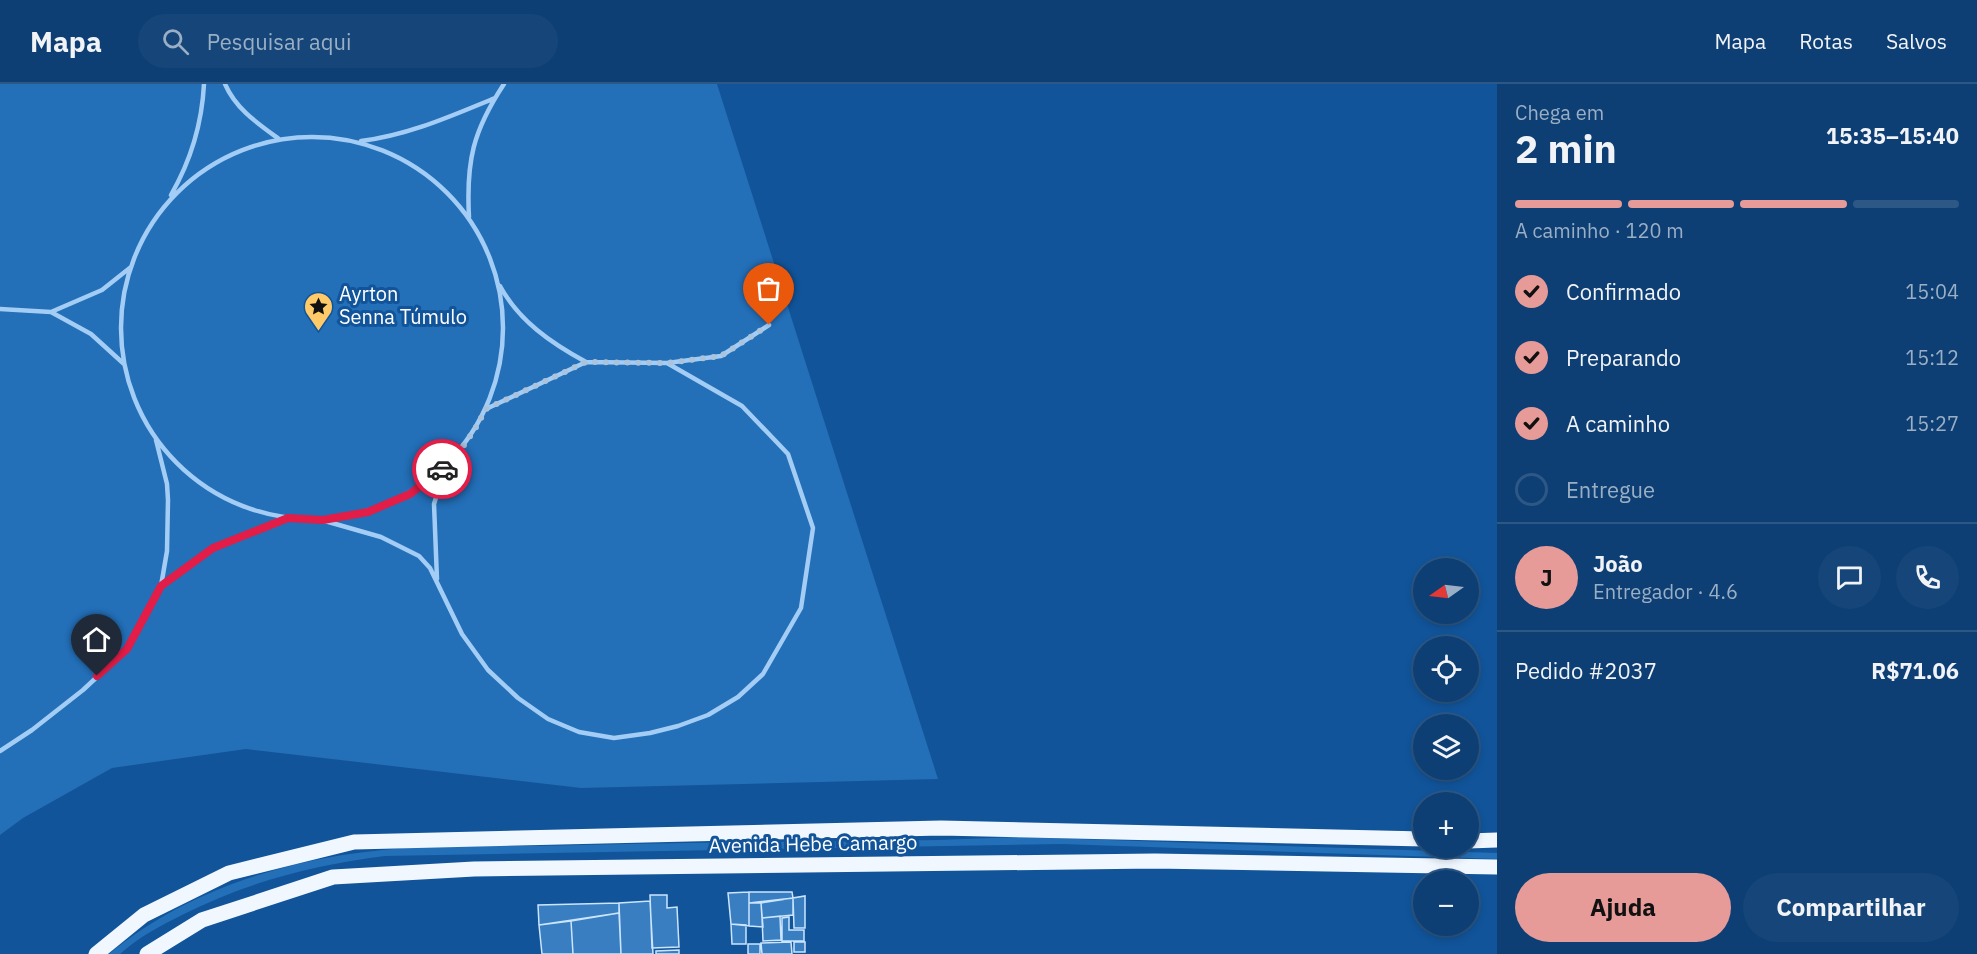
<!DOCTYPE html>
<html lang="pt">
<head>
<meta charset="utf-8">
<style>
	:root { --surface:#0d3f74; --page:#164679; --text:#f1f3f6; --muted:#9aafc5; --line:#2d5886; --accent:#e69b98 }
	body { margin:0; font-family:"IBM Plex Sans",sans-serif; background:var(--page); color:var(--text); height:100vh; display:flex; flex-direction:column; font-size:22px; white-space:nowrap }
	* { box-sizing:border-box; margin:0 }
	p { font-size:20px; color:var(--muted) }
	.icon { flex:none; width:33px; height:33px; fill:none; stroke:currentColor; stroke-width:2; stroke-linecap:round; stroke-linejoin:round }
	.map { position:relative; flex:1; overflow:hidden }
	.side { display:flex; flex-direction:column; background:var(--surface); width:480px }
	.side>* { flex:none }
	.needle { width:39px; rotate:256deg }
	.controls { position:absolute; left:1413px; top:474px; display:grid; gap:12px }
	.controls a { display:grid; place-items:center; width:66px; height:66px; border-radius:50%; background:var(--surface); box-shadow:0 3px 9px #0003,0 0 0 2px var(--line); font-size:30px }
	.pin { position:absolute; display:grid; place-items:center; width:51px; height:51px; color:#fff; margin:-62px -26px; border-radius:50% 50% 50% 0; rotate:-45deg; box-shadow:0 0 6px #0007 }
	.pin .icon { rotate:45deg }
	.courier { position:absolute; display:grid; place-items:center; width:60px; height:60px; margin:-30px; border:4px solid #e11d48; border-radius:50%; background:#fff; color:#222; box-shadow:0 2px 8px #0007 }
	.summary em { font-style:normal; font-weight:800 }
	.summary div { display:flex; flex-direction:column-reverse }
	.summary { display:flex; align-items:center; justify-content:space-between; height:102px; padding:0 18px }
	h1 { font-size:39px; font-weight:800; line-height:45px }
	.bar { display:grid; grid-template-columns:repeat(4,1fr); gap:9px 6px; align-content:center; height:72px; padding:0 18px }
	.bar i { height:8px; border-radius:4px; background:var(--line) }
	.bar .active { background:var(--accent) }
	.bar p { grid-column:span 4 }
	.line { display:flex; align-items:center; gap:15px; padding:0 18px; border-top:2px solid var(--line) }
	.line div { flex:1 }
	.round { display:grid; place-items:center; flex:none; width:63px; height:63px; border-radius:32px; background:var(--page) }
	ol { padding:0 18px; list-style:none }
	li { display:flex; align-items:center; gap:18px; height:66px }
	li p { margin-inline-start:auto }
	li .icon { padding:6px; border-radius:50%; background:var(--accent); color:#111; stroke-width:4 }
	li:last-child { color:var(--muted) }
	li i { width:33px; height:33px; border:3px solid var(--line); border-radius:50% }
	.cta { display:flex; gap:12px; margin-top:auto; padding:12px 18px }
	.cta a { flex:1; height:69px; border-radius:36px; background:var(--accent); color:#111; font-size:24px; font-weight:800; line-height:69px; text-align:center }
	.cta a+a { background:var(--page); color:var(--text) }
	header { display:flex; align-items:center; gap:36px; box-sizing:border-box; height:84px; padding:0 30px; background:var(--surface); border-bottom:2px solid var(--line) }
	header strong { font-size:28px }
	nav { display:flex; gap:33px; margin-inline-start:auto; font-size:21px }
	.search { width:420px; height:54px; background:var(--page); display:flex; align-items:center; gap:15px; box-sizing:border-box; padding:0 21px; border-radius:33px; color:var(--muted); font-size:22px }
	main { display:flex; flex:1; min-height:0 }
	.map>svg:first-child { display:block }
</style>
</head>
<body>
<header>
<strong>Mapa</strong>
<div class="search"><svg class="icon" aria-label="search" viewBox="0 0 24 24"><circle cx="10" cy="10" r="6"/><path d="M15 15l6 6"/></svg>Pesquisar aqui</div>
<nav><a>Mapa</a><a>Rotas</a><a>Salvos</a></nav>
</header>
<main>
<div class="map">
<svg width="1497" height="870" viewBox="0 0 1497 870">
	<rect width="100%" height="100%" fill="#11549a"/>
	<path fill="#236fb8" d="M0 0H717L938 695 581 704 246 665 112 684 23 734 0 751Z
		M1019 753 1497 769V775L1062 760 385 772C313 781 247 798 182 831 160 842 139 853 120 870H109C195 798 315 767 425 763 477 761 528 763 580 761 699 758 818 758 938 756Z"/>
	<path fill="#397ec1" stroke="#cce5fe" stroke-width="1.5" d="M749 808H792L793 814 749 819Z
		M749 808V842L731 840 728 809Z
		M650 811H667V824L677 823 679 863 652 864Z
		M805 812V844H794L793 814Z
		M793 814V831L762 834 761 819Z
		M650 817 653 870H621L619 819Z
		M619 819V829L539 841 538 821Z
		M749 819H761L763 843 749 842Z
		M619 829 621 870H573L571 837Z
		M780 832 781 856 763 857 762 834Z
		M789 833V846H804V857H782V834Z
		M571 837 573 870H542L539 841Z
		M731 840 746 841V860H732Z
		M791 858 792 870H762L761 859Z
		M794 858H805V868H794Z
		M748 860H760V870H748Z
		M679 866V870H656V867Z"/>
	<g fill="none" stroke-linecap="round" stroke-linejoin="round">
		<path stroke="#a3cdf4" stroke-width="4.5" d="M225 0C236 25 257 39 279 55
			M121 244a191 191 0 1 1 382 0a191 191 0 1 1-382 0Z
			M361 57C409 51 451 32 495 14
			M171 111C190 78 202 39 204 0
			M469 133C466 77 473 47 504 0
			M500 202C519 237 551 259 586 278
			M0 225 51 228 91 250 124 280
			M51 228 102 206 131 183
			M486 325 586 278 667 279 721 272 769 241
			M325 437 381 453 419 472 430 484 462 550 488 586 518 614 548 635 579 648 614 654 650 649 678 642 708 631 738 613 763 590 801 524 813 444 788 370 742 322 667 279
			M437 495 434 420 445 385
			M161 502 213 464 287 435
			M0 667 32 646 83 606 127 565 161 502 167 467 168 416 167 400 156 356"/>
		<path stroke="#f1f7ff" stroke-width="15" d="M1468 757 1497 756
			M96 870 144 831 229 789 354 758 941 744 1424 755
			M147 870 202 836 333 793 474 785 1155 777 1497 783"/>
	</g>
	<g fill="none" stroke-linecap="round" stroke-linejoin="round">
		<path stroke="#acc3dc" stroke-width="6" stroke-dasharray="0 10.8" d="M442 385 462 364 475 345 486 325 586 278 667 279 721 272 769 241"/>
		<path stroke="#e11d48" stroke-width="8" d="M97 592 127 565 161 502 213 464 288 434 323 436 368 428 410 410 442 385"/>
	</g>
	<defs>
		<symbol id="sight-pin" viewBox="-11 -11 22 30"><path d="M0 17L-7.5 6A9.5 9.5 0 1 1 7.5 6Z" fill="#ffca67" stroke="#11549a"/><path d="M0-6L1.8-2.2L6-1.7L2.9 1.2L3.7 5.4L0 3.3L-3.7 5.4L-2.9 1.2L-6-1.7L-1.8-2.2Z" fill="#111"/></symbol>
	</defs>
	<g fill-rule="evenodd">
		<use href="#sight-pin" x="302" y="206" width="33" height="45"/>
	</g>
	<g text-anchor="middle" stroke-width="6" stroke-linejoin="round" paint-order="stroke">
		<g font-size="20" fill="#fff" stroke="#11549a" text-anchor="start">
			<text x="339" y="217">Ayrton<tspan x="339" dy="23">Senna Túmulo</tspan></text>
		</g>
		<g font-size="20" fill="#fff" stroke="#11549a">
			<text transform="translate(813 760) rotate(-1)" y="7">Avenida Hebe Camargo</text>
		</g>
	</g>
</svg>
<div class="controls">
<a><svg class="needle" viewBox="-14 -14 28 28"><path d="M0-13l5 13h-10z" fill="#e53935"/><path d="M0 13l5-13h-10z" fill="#9aafc5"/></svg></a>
<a><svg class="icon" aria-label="locate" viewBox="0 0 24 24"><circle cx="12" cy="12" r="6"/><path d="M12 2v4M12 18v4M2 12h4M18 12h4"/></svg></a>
<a><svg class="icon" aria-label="layers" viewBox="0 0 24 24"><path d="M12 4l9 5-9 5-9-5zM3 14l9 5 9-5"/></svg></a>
<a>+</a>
<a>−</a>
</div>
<div class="pin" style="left:769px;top:241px;background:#ea580c"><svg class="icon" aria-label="bag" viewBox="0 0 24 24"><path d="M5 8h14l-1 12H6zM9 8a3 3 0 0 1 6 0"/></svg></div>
<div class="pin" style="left:97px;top:592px;background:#1f2937"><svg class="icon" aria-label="home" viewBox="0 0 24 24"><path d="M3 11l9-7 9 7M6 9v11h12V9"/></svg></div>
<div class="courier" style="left:442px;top:385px"><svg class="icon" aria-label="car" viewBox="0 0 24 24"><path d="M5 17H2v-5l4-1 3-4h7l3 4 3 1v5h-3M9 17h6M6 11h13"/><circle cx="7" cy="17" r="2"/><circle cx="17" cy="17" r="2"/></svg></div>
</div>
<section class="side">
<div class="summary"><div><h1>2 min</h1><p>Chega em</p></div><em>15:35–15:40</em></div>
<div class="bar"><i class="active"></i><i class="active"></i><i class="active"></i><i></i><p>A caminho · 120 m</p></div>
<ol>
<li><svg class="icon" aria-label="check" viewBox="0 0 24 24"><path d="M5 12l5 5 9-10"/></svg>Confirmado<p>15:04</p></li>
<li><svg class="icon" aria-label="check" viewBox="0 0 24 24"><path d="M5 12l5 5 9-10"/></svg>Preparando<p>15:12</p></li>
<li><svg class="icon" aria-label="check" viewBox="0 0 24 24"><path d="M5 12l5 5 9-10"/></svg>A caminho<p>15:27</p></li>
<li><i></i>Entregue</li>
</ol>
<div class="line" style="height:108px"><b class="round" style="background:var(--accent);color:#111">J</b><div><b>João</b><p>Entregador · 4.6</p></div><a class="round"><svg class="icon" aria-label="chat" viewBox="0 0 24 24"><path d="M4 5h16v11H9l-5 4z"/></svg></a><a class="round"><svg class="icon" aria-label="phone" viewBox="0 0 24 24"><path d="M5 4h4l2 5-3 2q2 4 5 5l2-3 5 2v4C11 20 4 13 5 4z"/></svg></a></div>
<div class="line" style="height:78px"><div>Pedido #2037</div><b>R$71.06</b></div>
<div class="cta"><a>Ajuda</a><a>Compartilhar</a></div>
</section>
</main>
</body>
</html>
